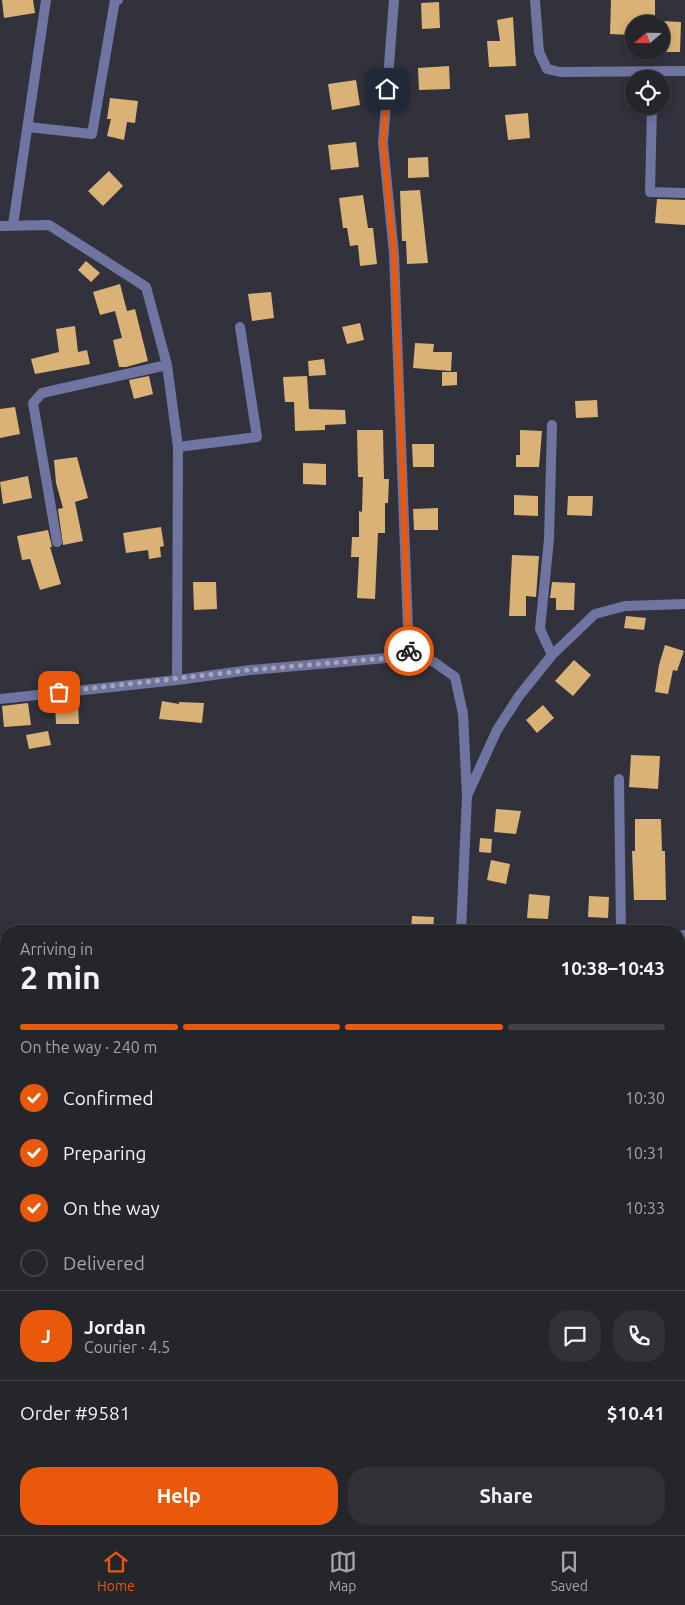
<!DOCTYPE html>
<html lang="en">
<head>
<meta charset="utf-8">
<style>
	:root { --surface:#25262c; --page:#313238; --text:#f1f3f6; --muted:#a3a5a9; --line:#424348; --accent:#ea580c }
	body { margin:0; font-family:Ubuntu,sans-serif; background:var(--page); color:var(--text); height:100vh; display:flex; flex-direction:column; font-size:19px; white-space:nowrap }
	* { box-sizing:border-box; margin:0 }
	p { font-size:16px; color:var(--muted) }
	.icon { flex:none; width:28px; height:28px; fill:none; stroke:currentColor; stroke-width:2; stroke-linecap:round; stroke-linejoin:round }
	.map { position:relative; flex:1; overflow:hidden }
	.side { position:absolute; left:0px; top:925px; width:685px; height:610px; display:flex; flex-direction:column; background:var(--surface); border-radius:20px 20px 0 0; box-shadow:0 2px 8px #0003,0 0 0 1px var(--line) }
	.side>* { flex:none }
	.needle { width:32px; rotate:250deg }
	.controls { position:absolute; left:625px; top:15px; display:grid; gap:10px }
	.controls a { display:grid; place-items:center; width:45px; height:45px; border-radius:50%; background:var(--surface); box-shadow:0 2px 8px #0003,0 0 0 1px var(--line); font-size:25px }
	.pin { position:absolute; display:grid; place-items:center; width:42px; height:42px; color:#fff; margin:-21px; border-radius:10px; box-shadow:0 2px 8px #0006 }
	.courier { position:absolute; display:grid; place-items:center; width:50px; height:50px; margin:-25px; border:4px solid #ea580c; border-radius:50%; background:#fff; color:#222; box-shadow:0 1px 6px #0007 }
	.overview em { font-style:normal; font-weight:600 }
	.overview div { display:flex; flex-direction:column-reverse }
	.overview { display:flex; align-items:center; justify-content:space-between; height:85px; padding:0 20px }
	h1 { font-size:32px; font-weight:600; line-height:38px }
	.bar { display:grid; grid-template-columns:repeat(4,1fr); gap:8px 5px; align-content:center; height:60px; padding:0 20px }
	.bar i { height:6px; border-radius:4px; background:var(--line) }
	.bar .current { background:var(--accent) }
	.bar p { grid-column:span 4 }
	.line { display:flex; align-items:center; gap:12px; padding:0 20px; border-top:1px solid var(--line) }
	.line div { flex:1 }
	.round { display:grid; place-items:center; flex:none; width:52px; height:52px; border-radius:20px; background:var(--page) }
	ol { padding:0 20px; list-style:none }
	li { display:flex; align-items:center; gap:15px; height:55px }
	li p { margin-inline-start:auto }
	li .icon { padding:5px; border-radius:50%; background:var(--accent); color:#fff; stroke-width:4 }
	li:last-child { color:var(--muted) }
	li i { width:28px; height:28px; border:2px solid var(--line); border-radius:50% }
	.action { display:flex; gap:10px; margin-top:auto; padding:10px 20px }
	.action a { flex:1; height:58px; border-radius:20px; background:var(--accent); color:#fff; font-size:20px; font-weight:600; line-height:58px; text-align:center }
	.action a+a { background:var(--page); color:var(--text) }
	.dock { display:flex; justify-content:space-around; align-items:center; height:70px; border-top:1px solid var(--line); background:var(--surface); font-size:14px; color:var(--muted) }
	.dock a { display:grid; justify-items:center; gap:2px }
	.dock .current { color:var(--accent) }
	.map>svg:first-child { display:block }
</style>
</head>
<body>
<div class="map">
<svg width="685" height="1535" viewBox="0 0 685 1535">
	<rect width="100%" height="100%" fill="#31323b"/>
	<path fill="#dab275" d="M2 0H33L35 13 4 18Z
		M611 0H655V24H634V35L610 34Z
		M439 2 440 28 422 29 421 3Z
		M513 17 516 66 489 67 487 41H500L497 20Z
		M661 21 681 22 680 52H661Z
		M449 66 450 89 419 90 418 68Z
		M356 80 360 105 332 110 328 84Z
		M110 98 138 101 135 123 127 122 124 140 107 136 111 119H107Z
		M528 113 530 138 508 140 505 115Z
		M356 142 359 167 331 170 328 145Z
		M428 157 429 177 408 178V158Z
		M109 171 123 186 103 206 88 191Z
		M420 190 428 263 407 264 406 241H402L400 191Z
		M363 195 368 228H373L377 264 360 266 358 245 350 246 347 228H343L339 198Z
		M657 199 685 200V225L655 223Z
		M86 261 100 273 91 282 78 270Z
		M120 284 127 311 135 309 148 361 126 367H119L113 340 122 338 115 311 100 315 93 292Z
		M271 292 274 318 252 321 248 294Z
		M360 323 364 340 347 344 342 327Z
		M75 326 78 352 87 350 90 364 35 374 31 359 59 352 56 329Z
		M415 343 434 344 433 352H452L451 371 413 368Z
		M324 359 326 375 309 376 308 361Z
		M442 372H457V385L442 386Z
		M149 376 153 394 134 399 129 380Z
		M307 376 309 409 345 410 346 424 325 425V430L295 431 294 402H285L283 377Z
		M597 400 598 417 576 418 575 401Z
		M15 407 20 434 0 438V409Z
		M357 430H383L384 479H389L388 503H385V533H378L375 599 357 598 359 557H351L352 537H359V511L362 512 363 477H358Z
		M520 430 542 431 539 467H516V455H520Z
		M412 444H434V467H413Z
		M77 457 88 498 75 502 83 541 63 545 58 509 63 508 56 483 54 460Z
		M303 463 326 464V485L303 484Z
		M28 476 32 498 3 504 0 482Z
		M514 495 538 496V516L514 515Z
		M568 496H593L592 516 567 515Z
		M438 508V530H414L413 509Z
		M161 527 164 546 160 547 161 557 149 559 148 550 126 553 123 533Z
		M48 530 52 547H50L61 584 40 590 30 559 22 560 17 536Z
		M512 555 539 556 536 597 526 596V616H509Z
		M193 582H216L217 609 194 610Z
		M552 582 575 583 574 610H556V598H550Z
		M626 616 646 618 644 630 624 628Z
		M665 645 684 651 677 671 673 670 668 694 655 692 659 665Z
		M574 660 591 675 573 696 555 681Z
		M162 701 179 704V702L204 703 202 723 159 719Z
		M28 703 31 725 4 727 2 706Z
		M55 704H78L79 724H56Z
		M543 705 554 718 537 733 526 720Z
		M48 731 51 745 29 749 26 735Z
		M631 755 660 756 658 789 629 787Z
		M496 809 521 811 516 834 494 832Z
		M635 819H661L662 851H665L666 900H634L632 851H635Z
		M480 838 492 839 491 853 479 852Z
		M491 860 510 864 506 884 487 880Z
		M529 894 550 896 548 919 527 918Z
		M589 896 609 897 608 918 588 917Z
		M412 916 434 917 433 931H411Z"/>
	<g fill="none" stroke-linecap="round" stroke-linejoin="round">
		<path stroke="#6f74a0" stroke-width="10" d="M394 0 383 143 394 254 409 656 434 662 455 677 463 714 467 796
			M535 0 539 52 547 69 560 72 685 71
			M652 106 650 192 685 193
			M28 127 92 134 115 0H118
			M13 225 46 0
			M0 226 49 225 146 287 167 365 178 447 177 680 250 670 409 656
			M178 447 257 437 240 327
			M57 542 33 403 42 393 167 365
			M552 655 540 629 549 539 552 425
			M0 699 177 680
			M619 779 621 931
			M461 931 467 796 497 730 519 696 552 655 595 614 625 606 685 604
			M679 936 685 935
			M0 1286 6 1285
			M679 1371 685 1372
			M292 1529V1535
			M653 1529V1535"/>
	</g>
	<g fill="none" stroke-linecap="round" stroke-linejoin="round">
		<path stroke="#a8a9b0" stroke-width="5" stroke-dasharray="0 9" d="M59 692 250 670 410 656 409 651"/>
		<path stroke="#ea580c" stroke-width="6" d="M387 89 383 142 394 254 409 651"/>
	</g>
</svg>
<div class="controls">
<a><svg class="needle" viewBox="-14 -14 28 28"><path d="M0-13l5 13h-10z" fill="#e53935"/><path d="M0 13l5-13h-10z" fill="#a3a5a9"/></svg></a>
<a><svg class="icon" aria-label="locate" viewBox="0 0 24 24"><circle cx="12" cy="12" r="6"/><path d="M12 2v4M12 18v4M2 12h4M18 12h4"/></svg></a>
</div>
<div class="pin" style="left:59px;top:692px;background:#ea580c"><svg class="icon" aria-label="bag" viewBox="0 0 24 24"><path d="M5 8h14l-1 12H6zM9 8a3 3 0 0 1 6 0"/></svg></div>
<div class="pin" style="left:387px;top:89px;background:#1f2937"><svg class="icon" aria-label="home" viewBox="0 0 24 24"><path d="M3 11l9-7 9 7M6 9v11h12V9"/></svg></div>
<div class="courier" style="left:409px;top:651px"><svg class="icon" aria-label="bike" viewBox="0 0 24 24"><circle cx="6" cy="16" r="4"/><circle cx="18" cy="16" r="4"/><path d="M6 16l4-8h5l3 8M10 8l3 8H6M13 5h3"/></svg></div>
<section class="side">
<div class="overview"><div><h1>2 min</h1><p>Arriving in</p></div><em>10:38–10:43</em></div>
<div class="bar"><i class="current"></i><i class="current"></i><i class="current"></i><i></i><p>On the way · 240 m</p></div>
<ol>
<li><svg class="icon" aria-label="check" viewBox="0 0 24 24"><path d="M5 12l5 5 9-10"/></svg>Confirmed<p>10:30</p></li>
<li><svg class="icon" aria-label="check" viewBox="0 0 24 24"><path d="M5 12l5 5 9-10"/></svg>Preparing<p>10:31</p></li>
<li><svg class="icon" aria-label="check" viewBox="0 0 24 24"><path d="M5 12l5 5 9-10"/></svg>On the way<p>10:33</p></li>
<li><i></i>Delivered</li>
</ol>
<div class="line" style="height:90px"><b class="round" style="background:var(--accent);color:#fff">J</b><div><b>Jordan</b><p>Courier · 4.5</p></div><a class="round"><svg class="icon" aria-label="chat" viewBox="0 0 24 24"><path d="M4 5h16v11H9l-5 4z"/></svg></a><a class="round"><svg class="icon" aria-label="phone" viewBox="0 0 24 24"><path d="M5 4h4l2 5-3 2q2 4 5 5l2-3 5 2v4C11 20 4 13 5 4z"/></svg></a></div>
<div class="line" style="height:65px"><div>Order #9581</div><b>$10.41</b></div>
<div class="action"><a>Help</a><a>Share</a></div>
</section>
</div>
<nav class="dock">
<a class="current"><svg class="icon" aria-label="home" viewBox="0 0 24 24"><path d="M3 11l9-7 9 7M6 9v11h12V9"/></svg>Home</a>
<a><svg class="icon" aria-label="map" viewBox="0 0 24 24"><path d="M3 6l6-2 6 2 6-2v14l-6 2-6-2-6 2zM9 4v14M15 6v14"/></svg>Map</a>
<a><svg class="icon" aria-label="saved" viewBox="0 0 24 24"><path d="M7 4h10v16l-5-4-5 4z"/></svg>Saved</a>
</nav>
</body>
</html>
